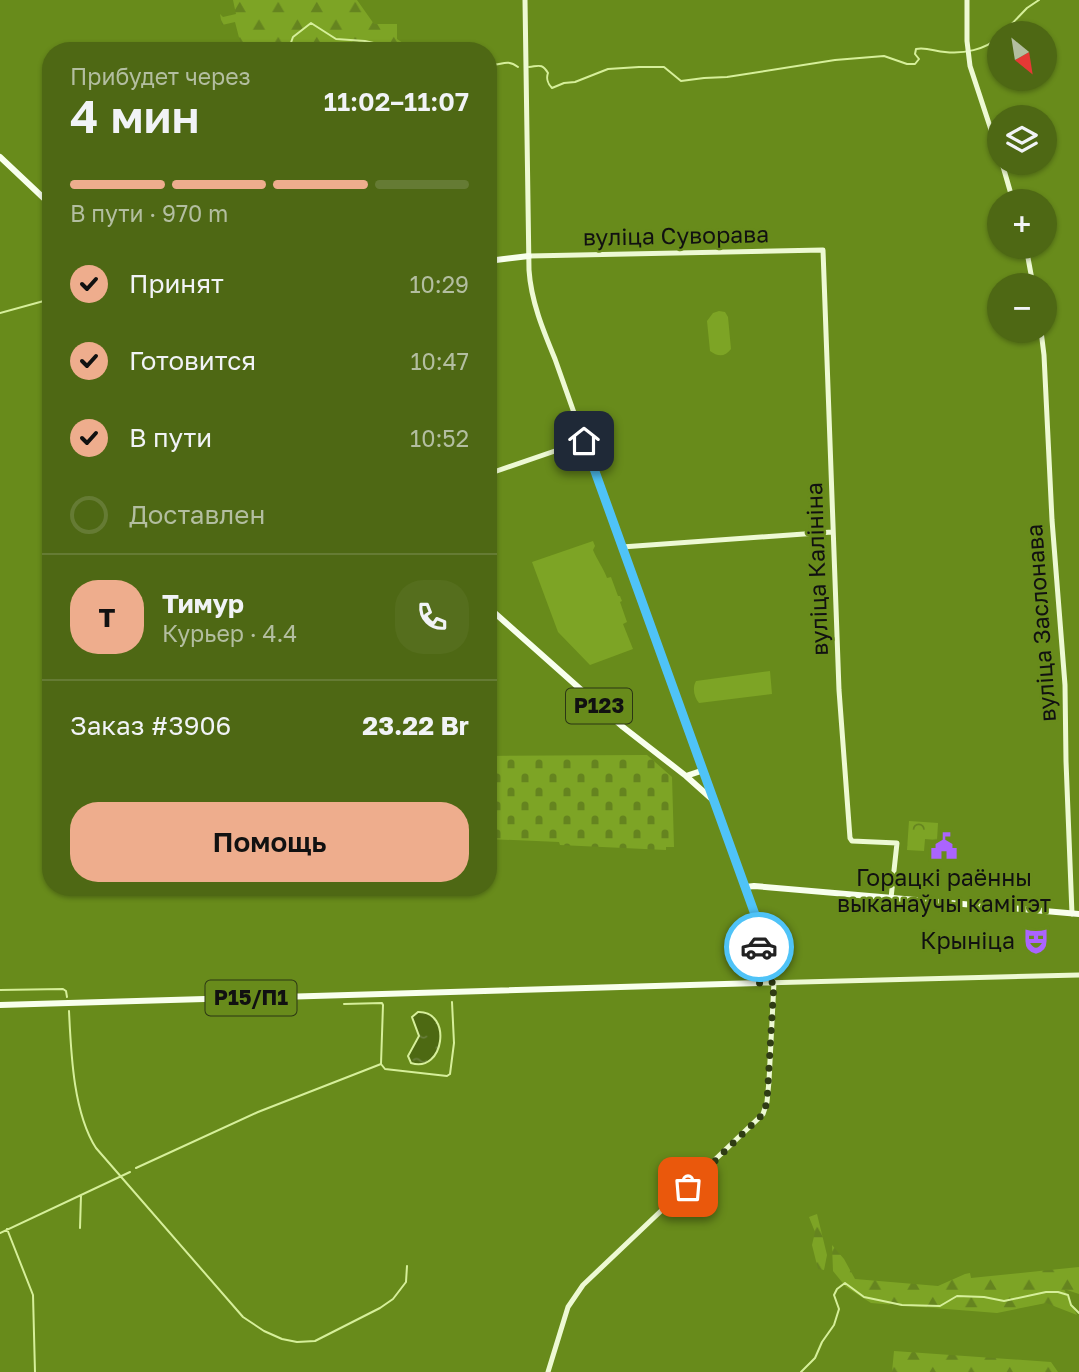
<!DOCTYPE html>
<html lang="ru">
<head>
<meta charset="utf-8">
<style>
	:root { --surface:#4e6814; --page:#556e1d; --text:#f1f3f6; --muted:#b3bea0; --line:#657b34; --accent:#eead8d }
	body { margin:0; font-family:"Golos Text",sans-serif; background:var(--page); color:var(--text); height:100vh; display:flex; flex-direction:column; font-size:26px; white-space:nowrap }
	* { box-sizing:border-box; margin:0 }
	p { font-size:23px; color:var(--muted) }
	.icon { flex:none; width:38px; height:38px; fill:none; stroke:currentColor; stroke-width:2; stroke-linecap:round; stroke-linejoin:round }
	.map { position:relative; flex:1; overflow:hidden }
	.drawer { position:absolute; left:42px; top:42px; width:455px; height:854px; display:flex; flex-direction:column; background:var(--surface); border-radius:28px; box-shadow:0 2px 5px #0004 }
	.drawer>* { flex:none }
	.needle { width:46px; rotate:150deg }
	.buttons { position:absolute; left:987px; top:21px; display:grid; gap:14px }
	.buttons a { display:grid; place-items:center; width:70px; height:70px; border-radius:50%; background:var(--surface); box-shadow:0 2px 5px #0004; font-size:35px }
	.pin { position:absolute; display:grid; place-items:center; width:60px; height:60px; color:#fff; margin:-30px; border-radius:14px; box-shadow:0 4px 10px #0006 }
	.courier { position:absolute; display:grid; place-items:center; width:70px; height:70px; margin:-35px; border:5px solid #4fc3f7; border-radius:50%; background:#fff; color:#222; box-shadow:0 2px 9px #0007 }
	.head em { font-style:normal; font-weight:600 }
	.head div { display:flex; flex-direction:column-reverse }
	.head { display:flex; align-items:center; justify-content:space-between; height:119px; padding:0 28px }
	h1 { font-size:46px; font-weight:600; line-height:52px }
	.bar { display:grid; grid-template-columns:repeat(4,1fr); gap:10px 7px; align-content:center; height:84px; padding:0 28px }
	.bar i { height:9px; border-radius:5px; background:var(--line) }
	.bar .current { background:var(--accent) }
	.bar p { grid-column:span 4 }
	.line { display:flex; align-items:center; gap:18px; padding:0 28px; border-top:2px solid var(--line) }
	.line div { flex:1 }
	.round { display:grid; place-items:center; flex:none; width:74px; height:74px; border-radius:28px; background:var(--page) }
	ol { padding:0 28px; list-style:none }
	li { display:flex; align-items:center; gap:21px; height:77px }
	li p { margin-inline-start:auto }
	li .icon { padding:7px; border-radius:50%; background:var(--accent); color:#111; stroke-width:4 }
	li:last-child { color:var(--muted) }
	li i { width:38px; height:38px; border:4px solid var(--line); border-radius:50% }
	.cta { display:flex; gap:14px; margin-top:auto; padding:14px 28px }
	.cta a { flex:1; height:80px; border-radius:28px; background:var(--accent); color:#111; font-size:28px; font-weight:600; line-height:80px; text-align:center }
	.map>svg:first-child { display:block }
</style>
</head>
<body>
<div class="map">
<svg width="1079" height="1372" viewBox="0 0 1079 1372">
	<defs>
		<pattern id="forest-firs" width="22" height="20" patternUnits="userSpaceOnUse" patternTransform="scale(1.75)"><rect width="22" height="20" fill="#7da425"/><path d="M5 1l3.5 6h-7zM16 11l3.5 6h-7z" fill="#65841f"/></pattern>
		<pattern id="cemetery-stones" width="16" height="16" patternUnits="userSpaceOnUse" patternTransform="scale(1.75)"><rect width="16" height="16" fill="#7da425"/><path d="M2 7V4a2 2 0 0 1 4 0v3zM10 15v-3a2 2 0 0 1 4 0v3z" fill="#65841f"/></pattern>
		<pattern id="park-crowns" width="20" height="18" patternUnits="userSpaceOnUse" patternTransform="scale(1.75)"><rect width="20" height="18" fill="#7da425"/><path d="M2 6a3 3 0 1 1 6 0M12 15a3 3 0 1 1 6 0" fill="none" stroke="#65841f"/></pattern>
		<pattern id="water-ripples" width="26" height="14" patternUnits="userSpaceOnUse" patternTransform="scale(1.75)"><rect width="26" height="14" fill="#4d6912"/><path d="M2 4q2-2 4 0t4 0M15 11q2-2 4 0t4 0" fill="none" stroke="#687d3c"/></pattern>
	</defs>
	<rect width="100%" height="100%" fill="#688b1b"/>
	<path fill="url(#forest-firs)" d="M233 0H357L374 24H397V39L406 45 403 51H372L363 41 351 45 347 51H240L242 49 235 22 222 25 220 14 223 17 236 14Z
		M817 1214 827 1255 824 1270 818 1269 812 1245 815 1232 809 1217Z
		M832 1245 844 1259 855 1279 938 1286 965 1274 970 1273 971 1278 1079 1267V1294L1064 1289 1077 1315 1046 1303 997 1313 871 1303 846 1287 833 1271Z
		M894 1351 1051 1362 1058 1372H892Z"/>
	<path fill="url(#cemetery-stones)" d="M647 755 672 777 674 847H666V850L560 845 559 842 488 839V756Z"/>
	<path fill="url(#park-crowns)" d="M909 821 938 823 937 840 925 839 924 851 907 850Z"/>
	<path fill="#7da425" d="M719 311 725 312 728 317 731 349C725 357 718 357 710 351L707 321 713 313Z
		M593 541 595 546 593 550C597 560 603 567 607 578L611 577 618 596H620L622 601 620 602 627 622 623 624 633 649 590 665 558 632 532 562Z
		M770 671 772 694 699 703C694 697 692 688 696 681Z"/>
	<path fill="url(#water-ripples)" stroke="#d6ef9a" stroke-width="2" d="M418 1012C453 1011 444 1074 411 1063L408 1056 419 1036 412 1017Z"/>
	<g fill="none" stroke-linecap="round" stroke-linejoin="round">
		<path stroke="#d6ef9a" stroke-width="2" d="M1003 33 1027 8 1039 0
			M288 51 293 37 311 23 336 39 365 41 408 51
			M488 65C502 66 506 58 518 67
			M529 67C539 66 542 63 548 73 546 78 548 84 552 88L564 83 575 82 608 69 639 67H664L681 81 704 78 727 77 835 60 884 56 907 64H915L919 59 915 54 916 49C926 47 934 51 945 52 963 54 985 50 999 37
			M0 313 51 299
			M0 990 63 989 66 991 67 997
			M69 1011C71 1052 73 1112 96 1148L243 1317 264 1331 282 1339 297 1342 315 1341 380 1308 393 1299 406 1282 407 1266
			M381 1064 385 1069 447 1076 450 1074 454 1043 452 1002
			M136 1168 258 1112 381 1064 383 1005 382 1003 344 1004
			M80 1228 81 1195
			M7 1229 33 1295 35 1372
			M0 1233 130 1172
			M801 1372 815 1358 822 1342 834 1325 839 1309 834 1295 837 1289 845 1283 864 1297 902 1305 940 1306 957 1296 984 1297 1004 1301 1046 1292H1058L1068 1295 1071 1305 1079 1313"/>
		<path stroke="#edf9d3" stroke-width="5" d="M525 0 529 270C531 301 543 330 555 359L629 568 714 801
			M967 0V41L970 66 999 154
			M1002 163 1013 201
			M1026 247 1033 285
			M529 256 823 250 839 690 850 838 852 841 897 843 891 898
			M1041 331 1044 355 1052 520 1065 685 1066 761 1072 914
			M488 474 584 441
			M622 547 832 532
			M759 983 1079 975
			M548 1372 568 1307 583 1285 763 1114 767 1102 769 1081 774 982"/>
		<path stroke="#f8ffed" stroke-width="6" d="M0 157 51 205
			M488 261 529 256
			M686 776 704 770
			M745 887 754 886 1079 914
			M0 1005 759 983V934L757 920 714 801 686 776 623 727 488 607"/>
	</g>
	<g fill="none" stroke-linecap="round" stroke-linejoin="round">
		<path stroke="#2f3c14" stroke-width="7" stroke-dasharray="0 12.6" d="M688 1187 763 1114 767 1102 774 982 759 983V947"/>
		<path stroke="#4fc3f7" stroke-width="9" d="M584 441 757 920 759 947"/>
	</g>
	<defs>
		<symbol id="civic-bare" viewBox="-9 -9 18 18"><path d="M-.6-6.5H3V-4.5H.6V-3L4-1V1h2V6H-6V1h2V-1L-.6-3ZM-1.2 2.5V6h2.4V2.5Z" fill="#ab64fe" stroke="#688b1b" stroke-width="2.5" paint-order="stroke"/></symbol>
		<symbol id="theatre-bare" viewBox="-9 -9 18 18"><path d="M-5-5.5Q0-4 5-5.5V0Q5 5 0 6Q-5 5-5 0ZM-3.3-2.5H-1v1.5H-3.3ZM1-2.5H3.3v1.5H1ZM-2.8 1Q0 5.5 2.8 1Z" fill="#ab64fe" stroke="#688b1b" stroke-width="2.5" paint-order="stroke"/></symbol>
	</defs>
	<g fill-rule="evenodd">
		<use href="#civic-bare" x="925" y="827" width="38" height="38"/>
		<use href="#theatre-bare" x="1017" y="922" width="38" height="38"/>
	</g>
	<g text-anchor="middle" stroke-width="5" stroke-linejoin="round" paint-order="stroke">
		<g fill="#688b1b" stroke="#2b3614" stroke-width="2">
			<rect x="566" y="688.5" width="66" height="35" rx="5"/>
			<rect x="205.5" y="980.5" width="91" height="35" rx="5"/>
		</g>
		<g font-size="21" font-weight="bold" fill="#111">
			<text x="599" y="713">Р123</text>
			<text x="251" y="1005">Р15/П1</text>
		</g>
		<g font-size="23" fill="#111" stroke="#688b1b">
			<text transform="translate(676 236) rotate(-1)" y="8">вуліца Суворава</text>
			<text transform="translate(817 569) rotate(-92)" y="8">вуліца Калініна</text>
			<text transform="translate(1041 623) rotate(-94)" y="8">вуліца Заслонава</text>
		</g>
		<g font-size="23" fill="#111" stroke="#688b1b">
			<text x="944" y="886">Горацкі раённы<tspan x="944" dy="26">выканаўчы камітэт</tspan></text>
			<text x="1015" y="949" text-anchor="end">Крыніца</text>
		</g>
	</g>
</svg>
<div class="buttons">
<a><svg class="needle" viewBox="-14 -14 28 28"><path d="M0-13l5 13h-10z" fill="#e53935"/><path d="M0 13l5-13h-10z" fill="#b3bea0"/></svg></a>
<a><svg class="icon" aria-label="layers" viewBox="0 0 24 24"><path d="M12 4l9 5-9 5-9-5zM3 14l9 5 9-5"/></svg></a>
<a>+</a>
<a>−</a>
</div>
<div class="pin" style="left:688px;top:1187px;background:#ea580c"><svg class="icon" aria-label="bag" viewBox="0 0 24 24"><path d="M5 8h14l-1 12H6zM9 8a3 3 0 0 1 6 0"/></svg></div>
<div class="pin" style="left:584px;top:441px;background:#1f2937"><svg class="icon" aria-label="home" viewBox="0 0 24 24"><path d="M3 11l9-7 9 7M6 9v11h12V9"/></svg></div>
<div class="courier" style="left:759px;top:947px"><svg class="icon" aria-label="car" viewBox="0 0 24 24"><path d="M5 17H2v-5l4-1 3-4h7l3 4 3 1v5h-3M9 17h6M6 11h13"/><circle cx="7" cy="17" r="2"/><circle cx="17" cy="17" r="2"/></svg></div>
<section class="drawer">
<div class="head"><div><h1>4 мин</h1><p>Прибудет через</p></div><em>11:02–11:07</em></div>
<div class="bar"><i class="current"></i><i class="current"></i><i class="current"></i><i></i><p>В пути · 970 m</p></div>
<ol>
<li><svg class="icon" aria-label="check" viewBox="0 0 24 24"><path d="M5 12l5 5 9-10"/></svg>Принят<p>10:29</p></li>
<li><svg class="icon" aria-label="check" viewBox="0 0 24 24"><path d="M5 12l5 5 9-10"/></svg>Готовится<p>10:47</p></li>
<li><svg class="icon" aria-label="check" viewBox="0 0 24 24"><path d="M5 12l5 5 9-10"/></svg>В пути<p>10:52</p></li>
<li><i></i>Доставлен</li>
</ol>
<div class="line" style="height:126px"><b class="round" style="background:var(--accent);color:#111">Т</b><div><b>Тимур</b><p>Курьер · 4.4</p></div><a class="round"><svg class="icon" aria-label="phone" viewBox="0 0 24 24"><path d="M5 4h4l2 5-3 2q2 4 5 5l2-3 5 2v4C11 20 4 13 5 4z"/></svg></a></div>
<div class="line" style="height:91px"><div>Заказ #3906</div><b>23.22 Br</b></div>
<div class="cta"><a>Помощь</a></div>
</section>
</div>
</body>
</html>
